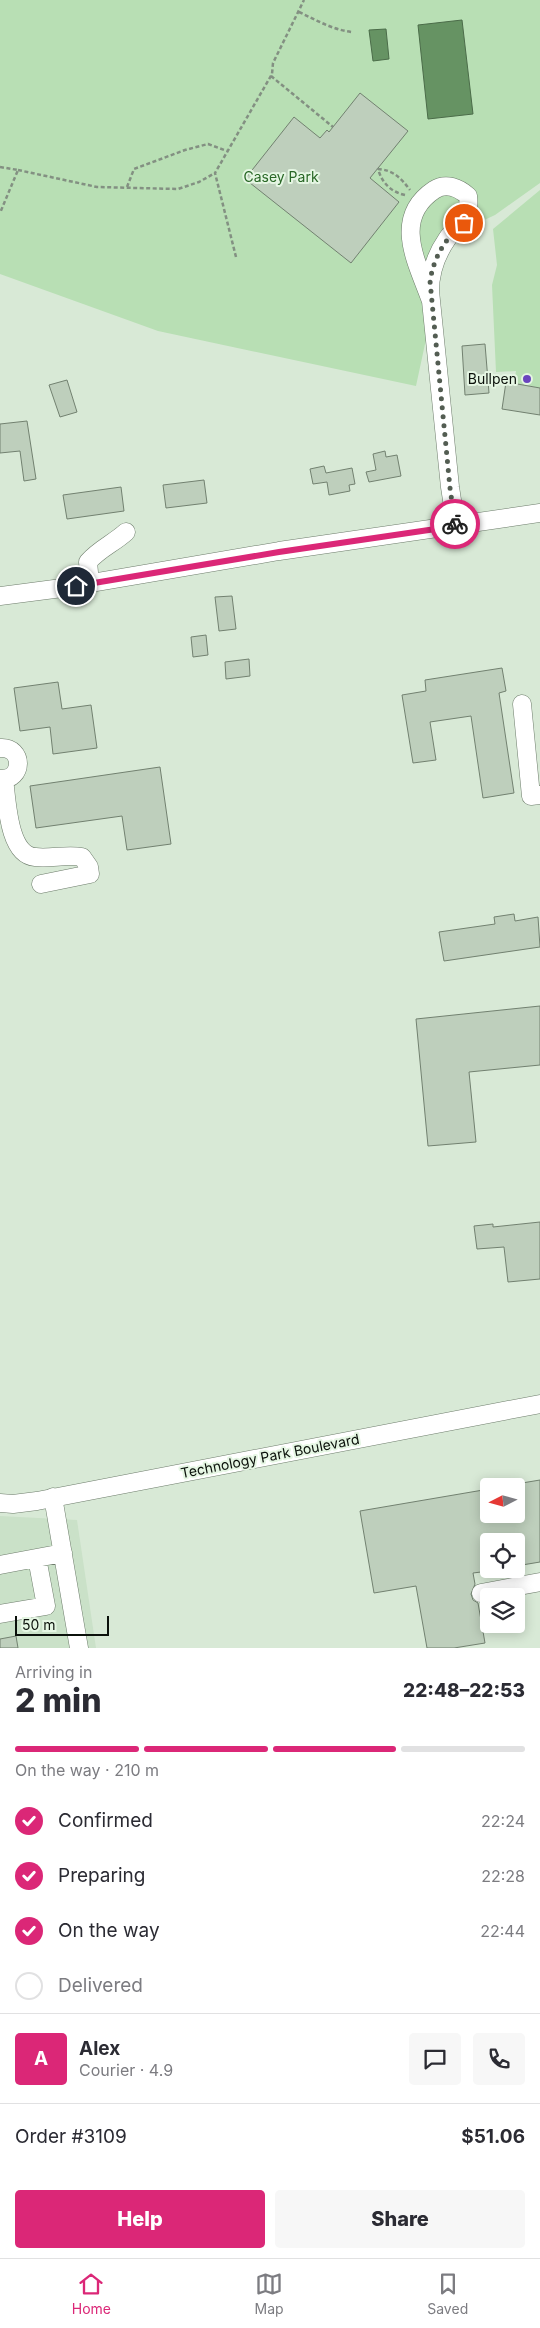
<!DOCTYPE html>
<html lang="en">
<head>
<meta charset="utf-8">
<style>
	:root { --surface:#fff; --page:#f7f7f7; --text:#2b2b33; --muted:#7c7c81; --line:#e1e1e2; --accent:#db2777 }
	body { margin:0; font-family:Inter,sans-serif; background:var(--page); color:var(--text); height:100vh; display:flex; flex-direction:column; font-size:19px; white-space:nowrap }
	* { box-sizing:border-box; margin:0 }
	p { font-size:16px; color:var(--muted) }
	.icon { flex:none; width:28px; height:28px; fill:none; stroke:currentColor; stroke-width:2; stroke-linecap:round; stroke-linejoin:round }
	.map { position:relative; height:1648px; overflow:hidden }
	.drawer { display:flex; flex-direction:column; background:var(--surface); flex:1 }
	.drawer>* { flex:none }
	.needle { width:32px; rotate:264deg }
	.tools { position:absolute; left:480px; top:1478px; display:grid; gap:10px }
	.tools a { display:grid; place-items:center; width:45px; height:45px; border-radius:5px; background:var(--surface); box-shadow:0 2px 12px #0003; font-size:25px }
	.scale { position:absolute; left:15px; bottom:12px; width:94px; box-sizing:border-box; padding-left:5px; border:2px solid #0b110b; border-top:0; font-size:14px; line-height:18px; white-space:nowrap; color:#0b110b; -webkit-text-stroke:4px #e5f6e3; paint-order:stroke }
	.pin { position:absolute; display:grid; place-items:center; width:42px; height:42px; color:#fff; margin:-21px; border:2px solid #fff; border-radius:50%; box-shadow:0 1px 5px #0007 }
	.courier { position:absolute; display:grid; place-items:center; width:50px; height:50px; margin:-25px; border:4px solid #db2777; border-radius:50%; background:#fff; color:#222; box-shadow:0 1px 6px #0007 }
	.summary em { font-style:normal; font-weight:800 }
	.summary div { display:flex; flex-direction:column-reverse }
	.summary { display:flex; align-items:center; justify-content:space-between; height:85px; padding:0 15px }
	h1 { font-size:32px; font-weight:800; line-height:38px }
	.bar { display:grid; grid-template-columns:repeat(4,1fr); gap:8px 5px; align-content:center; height:60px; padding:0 15px }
	.bar i { height:6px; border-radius:4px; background:var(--line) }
	.bar .on { background:var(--accent) }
	.bar p { grid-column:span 4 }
	.line { display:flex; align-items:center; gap:12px; padding:0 15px; border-top:1px solid var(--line) }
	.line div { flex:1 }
	.round { display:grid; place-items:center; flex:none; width:52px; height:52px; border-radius:5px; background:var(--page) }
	ol { padding:0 15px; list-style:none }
	li { display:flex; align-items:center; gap:15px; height:55px }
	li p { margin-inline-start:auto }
	li .icon { padding:5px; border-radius:50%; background:var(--accent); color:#fff; stroke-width:4 }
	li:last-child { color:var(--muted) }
	li i { width:28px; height:28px; border:2px solid var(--line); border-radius:50% }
	.button { display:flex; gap:10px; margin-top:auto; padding:10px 15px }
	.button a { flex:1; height:58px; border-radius:5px; background:var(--accent); color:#fff; font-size:20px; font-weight:800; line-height:58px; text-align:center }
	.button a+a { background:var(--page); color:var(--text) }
	.dock { display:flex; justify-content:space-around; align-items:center; height:70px; border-top:1px solid var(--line); background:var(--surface); font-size:14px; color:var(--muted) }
	.dock a { display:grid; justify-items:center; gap:2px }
	.dock .on { color:var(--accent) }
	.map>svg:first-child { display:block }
</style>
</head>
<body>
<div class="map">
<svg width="540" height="1648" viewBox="0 0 540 1648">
	<rect width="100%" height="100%" fill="#d8e9d6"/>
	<path fill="#cae1c8" d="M0 1516 77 1520 96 1648H0Z"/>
	<path fill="#b8dfb4" d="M0 0H540V183L495 215 448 237 416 386 158 331 0 274Z
		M540 190V388L514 383 516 371 496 372 492 285 497 265 493 229Z"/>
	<path fill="#669363" stroke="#4b6c49" d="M462 20 473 114 428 119 418 25Z
		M386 29 389 59 373 61 369 30Z"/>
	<path fill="#becfbc" stroke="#728170" d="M360 93 408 131 370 178 399 202 351 263 245 179 294 117 320 138 327 130 329 132Z
		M485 344 489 393 465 395 462 346Z
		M67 380 77 412 60 417 49 385Z
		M506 382 540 388V415L502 409Z
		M27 421 36 479 24 481 20 451 0 453V424Z
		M385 451 386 457 397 455 401 476 369 482 366 472 376 470 373 454Z
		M324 466 326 473 352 468 355 484 349 485 350 491 329 495 327 482 313 484 310 469Z
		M204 480 207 503 166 508 163 485Z
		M121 487 124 511 67 519 63 495Z
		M232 596 236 629 219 631 215 597Z
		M206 635 208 655 193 657 191 637Z
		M249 659 250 676 226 679 225 662Z
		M502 668 506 691 499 693 514 793 483 798 471 716 430 722 436 760 413 763 402 695 426 691 425 680Z
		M58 682 62 709 91 705 97 748 53 754 50 727 20 731 14 688Z
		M160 767 171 844 127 850 122 816 36 828 30 786Z
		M514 914 515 921 538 917 540 947 444 961 439 932 495 924 494 917Z
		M540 1006V1065L469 1072 476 1142 428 1146 416 1019Z
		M540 1222V1279L508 1282 504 1247 477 1249 474 1226 493 1224V1227Z
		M540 1480V1562L516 1566V1541H489V1571L473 1573 475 1584 471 1594 473 1600 478 1603 485 1643 454 1648H427L416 1586 374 1593 360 1511 489 1489V1514H516V1484Z
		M16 1636 18 1648H0V1639Z"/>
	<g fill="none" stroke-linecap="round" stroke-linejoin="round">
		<defs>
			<path id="minor" d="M431 301C418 264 391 219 434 190 446 182 459 188 468 196 471 222 459 221 447 239 436 255 430 271 430 291L450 487 456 526
				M90 583 88 562C99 549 114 543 126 532
				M0 596 62 588 279 551 540 513
				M522 704 531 796 540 795
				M0 748C24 746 24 781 0 779
				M4 779C7 800 8 855 35 857 51 859 66 854 82 857L89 867 90 874 41 884
				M53 1497 79 1648
				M0 1503 13 1504 37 1501 540 1404
				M0 1565 63 1553
				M481 1593 540 1582
				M0 1614 46 1606 37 1558"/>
		</defs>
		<use href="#minor" stroke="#6d7c6b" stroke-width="19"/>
		<path stroke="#839082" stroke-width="2.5" stroke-dasharray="4 2.5" stroke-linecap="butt" d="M299 12C316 20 333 30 352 32
			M271 76 333 127
			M0 167 18 170 0 213
			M18 170 97 187 178 189 199 182 215 173
			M127 187 134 169 185 150 208 144 227 151
			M405 195C391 192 382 183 378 169 393 170 401 178 410 190
			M236 257 215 173 272 74 273 63 304 0"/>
		<use href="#minor" stroke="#fff" stroke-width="18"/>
	</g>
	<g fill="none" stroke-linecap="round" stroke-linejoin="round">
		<path stroke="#535d52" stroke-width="5" stroke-dasharray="0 9" d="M455 524 450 488 430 281C434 257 445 238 464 223"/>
		<path stroke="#db2777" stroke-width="6" d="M76 586 279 552 456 526 455 524"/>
	</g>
	<circle fill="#6a45be" stroke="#e5f6e3" stroke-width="2" cx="527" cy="379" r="5"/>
	<g text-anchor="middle" stroke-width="4" stroke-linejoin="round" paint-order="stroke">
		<g font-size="14" fill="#296726" stroke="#e5f6e3">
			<text x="281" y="182">Casey Park</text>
		</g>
		<g font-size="14" fill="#0b110b" stroke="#e5f6e3" text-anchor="end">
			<text x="517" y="384">Bullpen</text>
		</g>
		<g font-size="14" fill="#0b110b" stroke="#e5f6e3">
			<text transform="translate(270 1456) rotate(-11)" y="5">Technology Park Boulevard</text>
		</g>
	</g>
</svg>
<div class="tools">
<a><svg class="needle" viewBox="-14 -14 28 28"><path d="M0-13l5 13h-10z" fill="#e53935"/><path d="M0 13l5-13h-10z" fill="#7c7c81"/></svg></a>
<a><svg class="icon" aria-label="locate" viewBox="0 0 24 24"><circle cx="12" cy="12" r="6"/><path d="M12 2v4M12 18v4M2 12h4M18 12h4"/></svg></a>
<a><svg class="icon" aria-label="layers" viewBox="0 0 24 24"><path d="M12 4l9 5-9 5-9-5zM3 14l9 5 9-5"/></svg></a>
</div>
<div class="scale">50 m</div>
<div class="pin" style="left:464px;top:223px;background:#ea580c"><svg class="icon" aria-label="bag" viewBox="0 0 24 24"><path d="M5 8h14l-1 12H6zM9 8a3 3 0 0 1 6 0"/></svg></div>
<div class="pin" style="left:76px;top:586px;background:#1f2937"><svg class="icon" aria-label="home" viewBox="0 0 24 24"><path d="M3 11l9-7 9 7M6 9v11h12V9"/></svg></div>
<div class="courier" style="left:455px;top:524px"><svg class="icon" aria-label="bike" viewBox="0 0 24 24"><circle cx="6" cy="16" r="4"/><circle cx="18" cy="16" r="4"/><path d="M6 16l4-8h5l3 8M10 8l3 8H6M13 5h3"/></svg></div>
</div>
<section class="drawer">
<div class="summary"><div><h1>2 min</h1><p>Arriving in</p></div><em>22:48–22:53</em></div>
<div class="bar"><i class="on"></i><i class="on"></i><i class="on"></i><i></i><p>On the way · 210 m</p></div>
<ol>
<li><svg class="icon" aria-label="check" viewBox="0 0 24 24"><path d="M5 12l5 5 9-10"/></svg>Confirmed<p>22:24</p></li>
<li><svg class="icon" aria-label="check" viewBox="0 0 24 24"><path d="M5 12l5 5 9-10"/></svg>Preparing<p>22:28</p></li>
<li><svg class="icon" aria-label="check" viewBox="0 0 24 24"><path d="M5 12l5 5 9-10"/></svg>On the way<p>22:44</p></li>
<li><i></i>Delivered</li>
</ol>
<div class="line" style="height:90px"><b class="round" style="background:var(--accent);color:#fff">A</b><div><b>Alex</b><p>Courier · 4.9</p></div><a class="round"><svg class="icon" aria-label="chat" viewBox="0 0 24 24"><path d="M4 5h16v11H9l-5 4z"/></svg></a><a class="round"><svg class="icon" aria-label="phone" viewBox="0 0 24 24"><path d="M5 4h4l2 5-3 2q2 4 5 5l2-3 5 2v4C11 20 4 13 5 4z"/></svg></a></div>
<div class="line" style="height:65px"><div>Order #3109</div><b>$51.06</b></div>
<div class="button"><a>Help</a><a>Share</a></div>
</section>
<nav class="dock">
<a class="on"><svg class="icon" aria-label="home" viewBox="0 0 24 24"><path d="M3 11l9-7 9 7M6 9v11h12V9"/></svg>Home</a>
<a><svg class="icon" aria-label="map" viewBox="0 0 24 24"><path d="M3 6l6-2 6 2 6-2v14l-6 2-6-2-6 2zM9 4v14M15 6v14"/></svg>Map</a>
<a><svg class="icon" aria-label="saved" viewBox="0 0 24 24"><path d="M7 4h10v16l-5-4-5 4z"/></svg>Saved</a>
</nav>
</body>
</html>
